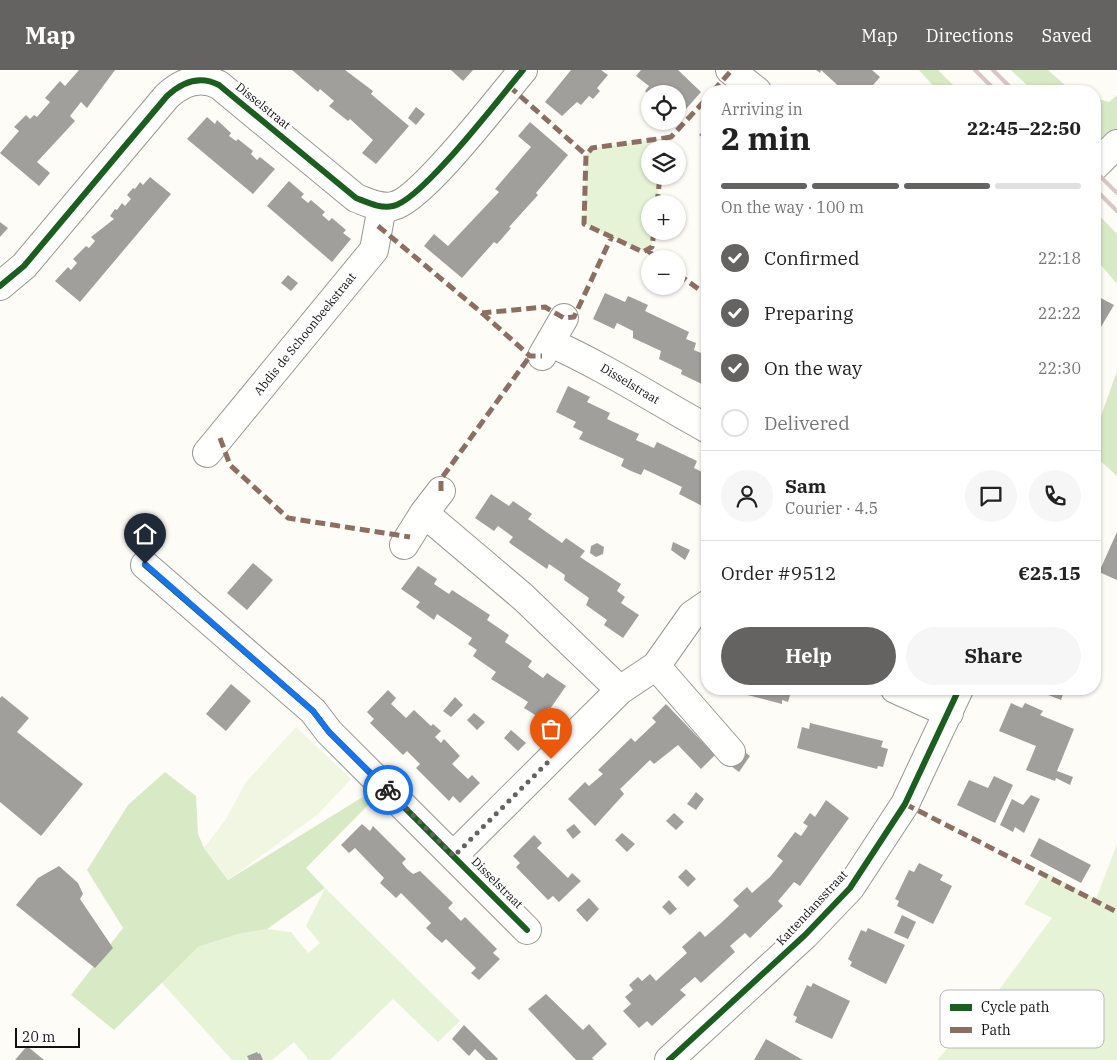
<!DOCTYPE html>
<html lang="en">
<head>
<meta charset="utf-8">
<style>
	:root { --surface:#fff; --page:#f6f6f6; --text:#222; --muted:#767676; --line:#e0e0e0; --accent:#646362 }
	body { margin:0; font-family:"IBM Plex Serif",serif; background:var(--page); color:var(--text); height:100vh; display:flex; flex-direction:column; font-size:19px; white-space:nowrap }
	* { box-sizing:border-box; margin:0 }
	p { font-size:16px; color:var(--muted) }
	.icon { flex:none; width:28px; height:28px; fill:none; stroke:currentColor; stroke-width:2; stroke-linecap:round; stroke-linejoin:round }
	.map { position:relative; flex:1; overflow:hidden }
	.details { position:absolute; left:701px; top:15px; width:400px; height:610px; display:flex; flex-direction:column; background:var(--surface); border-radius:20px; box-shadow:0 1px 4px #0004 }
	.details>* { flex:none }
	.controls { position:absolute; left:641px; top:15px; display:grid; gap:10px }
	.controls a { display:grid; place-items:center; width:45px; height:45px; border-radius:50%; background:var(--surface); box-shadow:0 1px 4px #0004; font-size:25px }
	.scale { position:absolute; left:15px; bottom:12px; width:65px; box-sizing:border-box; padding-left:5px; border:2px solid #111; border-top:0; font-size:14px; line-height:18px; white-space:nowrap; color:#111; -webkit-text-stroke:4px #fff; paint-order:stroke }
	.pin { position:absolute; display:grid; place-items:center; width:42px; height:42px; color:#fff; margin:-51px -21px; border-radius:50% 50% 50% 0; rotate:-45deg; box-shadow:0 0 5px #0007 }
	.pin .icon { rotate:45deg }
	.courier { position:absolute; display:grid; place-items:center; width:50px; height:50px; margin:-25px; border:4px solid #1a73e8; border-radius:50%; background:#fff; color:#222; box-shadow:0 1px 6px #0007 }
	.headline em { font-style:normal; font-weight:700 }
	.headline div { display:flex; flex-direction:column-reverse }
	.headline { display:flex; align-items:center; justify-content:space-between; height:85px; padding:0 20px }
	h1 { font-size:32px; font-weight:700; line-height:38px }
	.bar { display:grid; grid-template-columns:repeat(4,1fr); gap:8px 5px; align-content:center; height:60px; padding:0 20px }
	.bar i { height:6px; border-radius:4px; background:var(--line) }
	.bar .current { background:var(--accent) }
	.bar p { grid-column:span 4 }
	.line { display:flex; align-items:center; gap:12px; padding:0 20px; border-top:1px solid var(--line) }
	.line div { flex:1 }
	.round { display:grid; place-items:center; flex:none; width:52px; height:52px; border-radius:26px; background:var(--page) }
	ol { padding:0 20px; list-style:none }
	li { display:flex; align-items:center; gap:15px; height:55px }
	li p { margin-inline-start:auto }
	li .icon { padding:5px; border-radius:50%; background:var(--accent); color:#fff; stroke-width:4 }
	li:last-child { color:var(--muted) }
	li i { width:28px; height:28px; border:2px solid var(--line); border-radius:50% }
	.primary-button { display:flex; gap:10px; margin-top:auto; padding:10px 20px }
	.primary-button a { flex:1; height:58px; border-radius:30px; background:var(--accent); color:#fff; font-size:20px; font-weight:700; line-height:58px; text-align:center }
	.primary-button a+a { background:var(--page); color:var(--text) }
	header { display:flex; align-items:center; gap:30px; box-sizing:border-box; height:70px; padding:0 25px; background:var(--accent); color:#fff }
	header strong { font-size:24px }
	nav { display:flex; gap:28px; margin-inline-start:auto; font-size:18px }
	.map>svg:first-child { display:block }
</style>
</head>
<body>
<header>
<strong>Map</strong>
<nav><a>Map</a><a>Directions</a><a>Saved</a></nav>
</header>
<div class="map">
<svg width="1117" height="990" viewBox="0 0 1117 990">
	<rect width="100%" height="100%" fill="#fdfcf7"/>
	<path fill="#e7f3d7" d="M665 68 663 79H650V106H660L657 134H650V161H654L652 177 643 182 584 154 586 85 592 78Z
		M1117 774V990H937L987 936 1052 848 1024 834 1045 802 1096 829Z
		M325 818 460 951 438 972 393 929 330 990H309L294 972 272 990H232L161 912 195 878 238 864 267 859 291 862 308 883 320 873 306 856Z"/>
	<path fill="#d8eac5" d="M919 0H938L959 21H938Z
		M1011 0H1048L1068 18 1076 21H1033Z
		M1117 25V59L1095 82V28L1109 32Z
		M1095 141 1117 164V214L1095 188Z
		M1117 301V406L1095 386V363Z
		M165 702 196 726 198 764 204 778 228 810 366 725 372 731 306 798 325 818 267 859 238 864 198 877 114 960 71 925 123 858 87 800 128 735Z"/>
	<path fill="#f0f6e1" d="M296 657 351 709 317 745 228 810 204 778 226 749 246 712Z"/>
	<path fill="#a19f9c" d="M79 0H115L87 38 81 32 70 46 75 51 37 92 50 103 39 116 0 83 19 61 14 57 26 45 30 49 34 45 37 47 50 32 45 28 60 11 65 16Z
		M292 0H345L373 21 371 24 409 56 376 94 362 83 373 70 350 49 348 51 329 36 334 31 320 19 318 22Z
		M451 0H473L463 11Z
		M571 0H601L608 5 597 18 600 21 593 29 589 26 581 35 577 32 562 46 545 32Z
		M641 0H678L701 22 686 39 678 32V24L650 25 645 21 649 16 636 6Z
		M816 0H872L880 7 868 21H844L821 0 820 3Z
		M416 37 425 44 416 55 408 48Z
		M207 47 215 54 217 50 231 63 229 66 236 71 238 69 253 81 251 84 257 90 260 87 275 99 253 124 187 69Z
		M530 52 568 85 536 123 538 125 509 157 511 158 497 174 494 172 462 208 424 176 434 164 448 176 499 122 495 119 531 77 518 66Z
		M708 55V72L699 65Z
		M150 107 171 124 80 232 55 211 68 197 71 200 77 193 73 189 86 176 89 178 95 171 91 167 114 149 110 146 115 139 117 140 122 133 125 136 131 129 127 125 133 118 135 119 140 112 143 115Z
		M289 111 304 124 301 127 308 133 311 130 325 142 322 145 329 151 332 148 346 160 343 163 351 169 332 192 267 136Z
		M0 152 8 158 0 167Z
		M288 205 298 213 291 221 281 213Z
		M605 223 625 232 628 226 637 230 648 235 645 241 689 262 686 269 696 273 694 280 708 286V317L681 304 682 300 659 289 661 281 633 268V261L617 253 614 259 593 249Z
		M1099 227 1114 235 1095 267V234Z
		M568 316 590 327 587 332 610 343 607 349 639 364 636 370 654 378 657 372 697 391 694 398 708 405V439L679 424 682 417 644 399 641 405 631 401 621 396 624 389 579 369 583 362 573 357 576 352 556 342Z
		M491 424 509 436 513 431 532 444 528 449 562 473 566 468 585 481 580 487 621 514 617 521 625 527 621 533 639 545 623 568 604 555 607 550 586 535 589 528 564 510 565 505 549 494 547 499 511 474 509 472 513 467 498 456 494 461 475 448Z
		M1117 462V510L1099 502Z
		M673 472 690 480 685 490 671 480Z
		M597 473 604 477 603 484 596 487 590 483 591 476Z
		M253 493 273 510 247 540 227 523Z
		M418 496 437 509 434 514 449 524 452 520 490 545 487 550 509 565 505 572 532 591 528 597 543 608 547 603 566 616 550 639 548 638 540 648 524 638 528 632 491 609 496 602 473 586 477 580 468 574 472 568 437 544 434 550 416 537 420 532 401 519Z
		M707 590H708V612L702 611Z
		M231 614 251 631 226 661 206 644Z
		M724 619H792L788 632 782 630V634Z
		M1033 619H1065L1061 630Z
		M388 620 396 628 391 634 406 648 414 640 431 656 433 654 441 661 435 667 441 673 444 669 460 686 452 694 468 709 472 705 480 713 460 733 453 726 449 731 416 698 420 694 407 681 403 685 370 653 374 649 367 642Z
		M2 626 29 648 17 662 83 714 41 766 0 732V628Z
		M455 627 463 635 451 647 443 641Z
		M1011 633 1022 638 1025 633 1043 641 1040 645 1074 659 1057 701 1073 707 1070 715 1056 708 1055 711 1026 700 1036 676 999 661Z
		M666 634 715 685 701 699 678 675 654 694 650 690 620 719 624 724 595 756 568 729 585 712 589 716 603 704 598 700 631 668 635 672 656 652 652 648Z
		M474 643 485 652 477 660 467 650Z
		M810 653 883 671 881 677 888 679 883 697 878 696 877 699 797 678 802 657 809 659Z
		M511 660 526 673 518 681 504 668Z
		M742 680 750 686 739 702 731 696Z
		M994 706 1013 715 995 753 957 735 969 710 988 718Z
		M696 722 704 729 696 740 687 734Z
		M1031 725 1040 729 1024 763 1015 757 1013 762 1000 755 1012 729 1023 735Z
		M826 730 849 748 800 816 794 812 778 831 783 836 750 868 745 863 730 876 735 882 701 913 695 907 680 920 686 925 652 956 647 951 639 958 623 941 631 934 625 927 633 920 629 915 638 907 642 911 650 904 656 911 687 883 682 877 700 861 705 867 721 853 739 836 733 830 747 817 752 823 770 807 783 791 777 786 795 762 801 766 808 756 803 753 810 743 815 747Z
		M674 743 684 752 676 760 666 751Z
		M362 754 370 761 373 756 406 789 402 793 407 799 413 804 420 801 453 833 448 838 461 851 465 847 497 879 493 883 500 889 479 910 471 903 476 898 446 869 442 873 434 866 426 858 431 853 401 823 396 828 380 813 384 808 355 778 349 783 341 775Z
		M574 754 581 762 573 769 566 760Z
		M622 763 635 774 627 782 615 770Z
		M534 765 542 773 537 778 568 808 572 803 581 811 559 832 553 826 548 830 516 797 520 793 513 786Z
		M1039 768 1091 795 1081 813 1030 786Z
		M919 793 943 805 940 810 952 816 933 854 897 836 899 831 895 829 909 800 914 802Z
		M59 796 78 813 83 824 80 829 113 878 95 898 16 835 38 808Z
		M686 799 696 809 688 817 678 807Z
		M589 828 599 839 587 852 576 840Z
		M669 830 677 839 670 845 662 837Z
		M902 845 916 852 908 869 894 863Z
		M868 858 905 875 886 914 850 896 852 892 848 889 861 860 866 862Z
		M813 913 850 931 832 969 795 952 797 947 793 945 807 915 811 917Z
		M546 924 583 960 589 954 607 974 592 988 594 990H576L528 939Z
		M464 955 498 989 497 990H486L475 979 469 986 452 969Z
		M766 969 803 990H754Z
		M27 976 44 990H15Z
		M257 982 258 984 260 983 263 990H249L247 986Z"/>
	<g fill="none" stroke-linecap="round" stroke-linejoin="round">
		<defs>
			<path id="minor" d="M730 0 757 21
				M1095 96 1117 74
				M0 216 24 196 167 26C182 12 200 5 219 15L356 128C367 132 380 139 393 136 421 131 501 26 523 0
				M551 273C605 297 655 330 708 359
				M542 286 564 248
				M207 383 374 180 382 137
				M424 443 523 527 620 620
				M404 475 424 443 441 421
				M145 495 313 641 329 662 527 860
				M656 596 731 682
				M895 619 949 643
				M454 785 620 620 656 596 692 545 708 534
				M669 990 805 865 850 818 905 734 959 619"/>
		</defs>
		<use href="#minor" stroke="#979795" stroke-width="30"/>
		<use href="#minor" stroke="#fffffe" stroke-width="28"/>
		<path stroke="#d9c6c7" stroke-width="4" d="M975 0 996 21
			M993 0 1014 21
			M1095 101 1117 123
			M1095 119 1117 141"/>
		<path stroke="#8d6e63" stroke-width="5" stroke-dasharray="10 5" stroke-linecap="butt" d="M509 16 586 85
			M713 21 731 1
			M665 68 671 67 708 27
			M657 134 660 106
			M378 156 482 243 545 237 564 248 574 247 612 166
			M654 161 652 177 643 182 584 154 586 85 592 78 665 68 663 79
			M647 180 658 189
			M678 204 708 226
			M482 243 530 286H542
			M220 368 230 395 288 448 410 467
			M441 421V409L530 286
			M905 734 1117 842"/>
		<defs>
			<path id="cycleway" d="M0 216 24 196 167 26C182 12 200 5 219 15L356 128C367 132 380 139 393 136 421 131 501 26 523 0
				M145 495 313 641 329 662 527 860
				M669 990 805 865 850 818 905 734 959 619"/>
		</defs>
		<use href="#cycleway" stroke="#fff" stroke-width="9"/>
		<use href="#cycleway" stroke="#1b5e20" stroke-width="6"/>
	</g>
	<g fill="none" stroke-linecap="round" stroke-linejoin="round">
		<path stroke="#646362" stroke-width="5" stroke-dasharray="0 9" d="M388 720 454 786 551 689"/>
		<path stroke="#1a73e8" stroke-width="6" d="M145 494 313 641 329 662 388 720"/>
	</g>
	<g text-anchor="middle" stroke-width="5" stroke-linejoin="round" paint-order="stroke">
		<g font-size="12" fill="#111" stroke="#fff">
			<text transform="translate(263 36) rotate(39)" y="4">Disselstraat</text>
			<text transform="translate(305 264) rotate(-51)" y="4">Abdis de Schoonbeekstraat</text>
			<text transform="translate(630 314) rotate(31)" y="4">Disselstraat</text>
			<text transform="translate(497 813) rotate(45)" y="4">Disselstraat</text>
			<text transform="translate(812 838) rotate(-47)" y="4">Kattendansstraat</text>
		</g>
	</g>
	<rect x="940" y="920" width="164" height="58" rx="8" fill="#fff" stroke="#b8b8b8" stroke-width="1"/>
	<rect x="950" y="934" width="22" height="7" fill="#1b5e20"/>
	<rect x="950" y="957" width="22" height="6" fill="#8d6e63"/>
	<g font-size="14" fill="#111">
		<text x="981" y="942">Cycle path</text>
		<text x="981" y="965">Path</text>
	</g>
</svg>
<div class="controls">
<a><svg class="icon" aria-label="locate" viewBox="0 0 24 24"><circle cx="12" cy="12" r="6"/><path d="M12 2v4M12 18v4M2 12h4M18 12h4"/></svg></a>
<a><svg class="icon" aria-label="layers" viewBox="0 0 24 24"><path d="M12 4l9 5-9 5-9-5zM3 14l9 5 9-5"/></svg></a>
<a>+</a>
<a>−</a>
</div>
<div class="scale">20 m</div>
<div class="pin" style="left:551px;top:689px;background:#ea580c"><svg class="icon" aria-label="bag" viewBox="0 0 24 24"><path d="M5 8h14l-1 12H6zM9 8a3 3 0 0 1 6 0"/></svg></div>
<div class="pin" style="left:145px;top:494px;background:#1f2937"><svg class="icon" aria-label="home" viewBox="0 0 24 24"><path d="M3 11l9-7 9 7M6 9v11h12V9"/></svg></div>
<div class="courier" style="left:388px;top:720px"><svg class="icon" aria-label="bike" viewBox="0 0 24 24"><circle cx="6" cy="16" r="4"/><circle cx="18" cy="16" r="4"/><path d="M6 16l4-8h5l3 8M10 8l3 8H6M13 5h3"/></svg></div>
<section class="details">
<div class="headline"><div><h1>2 min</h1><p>Arriving in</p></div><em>22:45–22:50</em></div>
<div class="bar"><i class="current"></i><i class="current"></i><i class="current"></i><i></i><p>On the way · 100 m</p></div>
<ol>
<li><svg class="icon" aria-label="check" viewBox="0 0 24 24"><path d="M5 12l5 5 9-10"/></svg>Confirmed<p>22:18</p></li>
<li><svg class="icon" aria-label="check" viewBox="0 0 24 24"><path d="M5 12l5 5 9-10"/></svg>Preparing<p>22:22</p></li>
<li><svg class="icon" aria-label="check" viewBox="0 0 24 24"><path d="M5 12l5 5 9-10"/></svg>On the way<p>22:30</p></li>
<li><i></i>Delivered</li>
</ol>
<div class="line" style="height:90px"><a class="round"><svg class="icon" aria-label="person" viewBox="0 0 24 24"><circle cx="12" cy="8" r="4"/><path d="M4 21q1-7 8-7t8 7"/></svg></a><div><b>Sam</b><p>Courier · 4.5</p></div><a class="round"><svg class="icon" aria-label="chat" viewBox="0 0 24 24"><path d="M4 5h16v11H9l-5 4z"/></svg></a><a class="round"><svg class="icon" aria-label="phone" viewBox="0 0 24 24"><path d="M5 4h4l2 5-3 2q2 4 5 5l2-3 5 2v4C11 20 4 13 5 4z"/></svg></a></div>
<div class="line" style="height:65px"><div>Order #9512</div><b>€25.15</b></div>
<div class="primary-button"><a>Help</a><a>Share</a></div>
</section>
</div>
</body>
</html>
